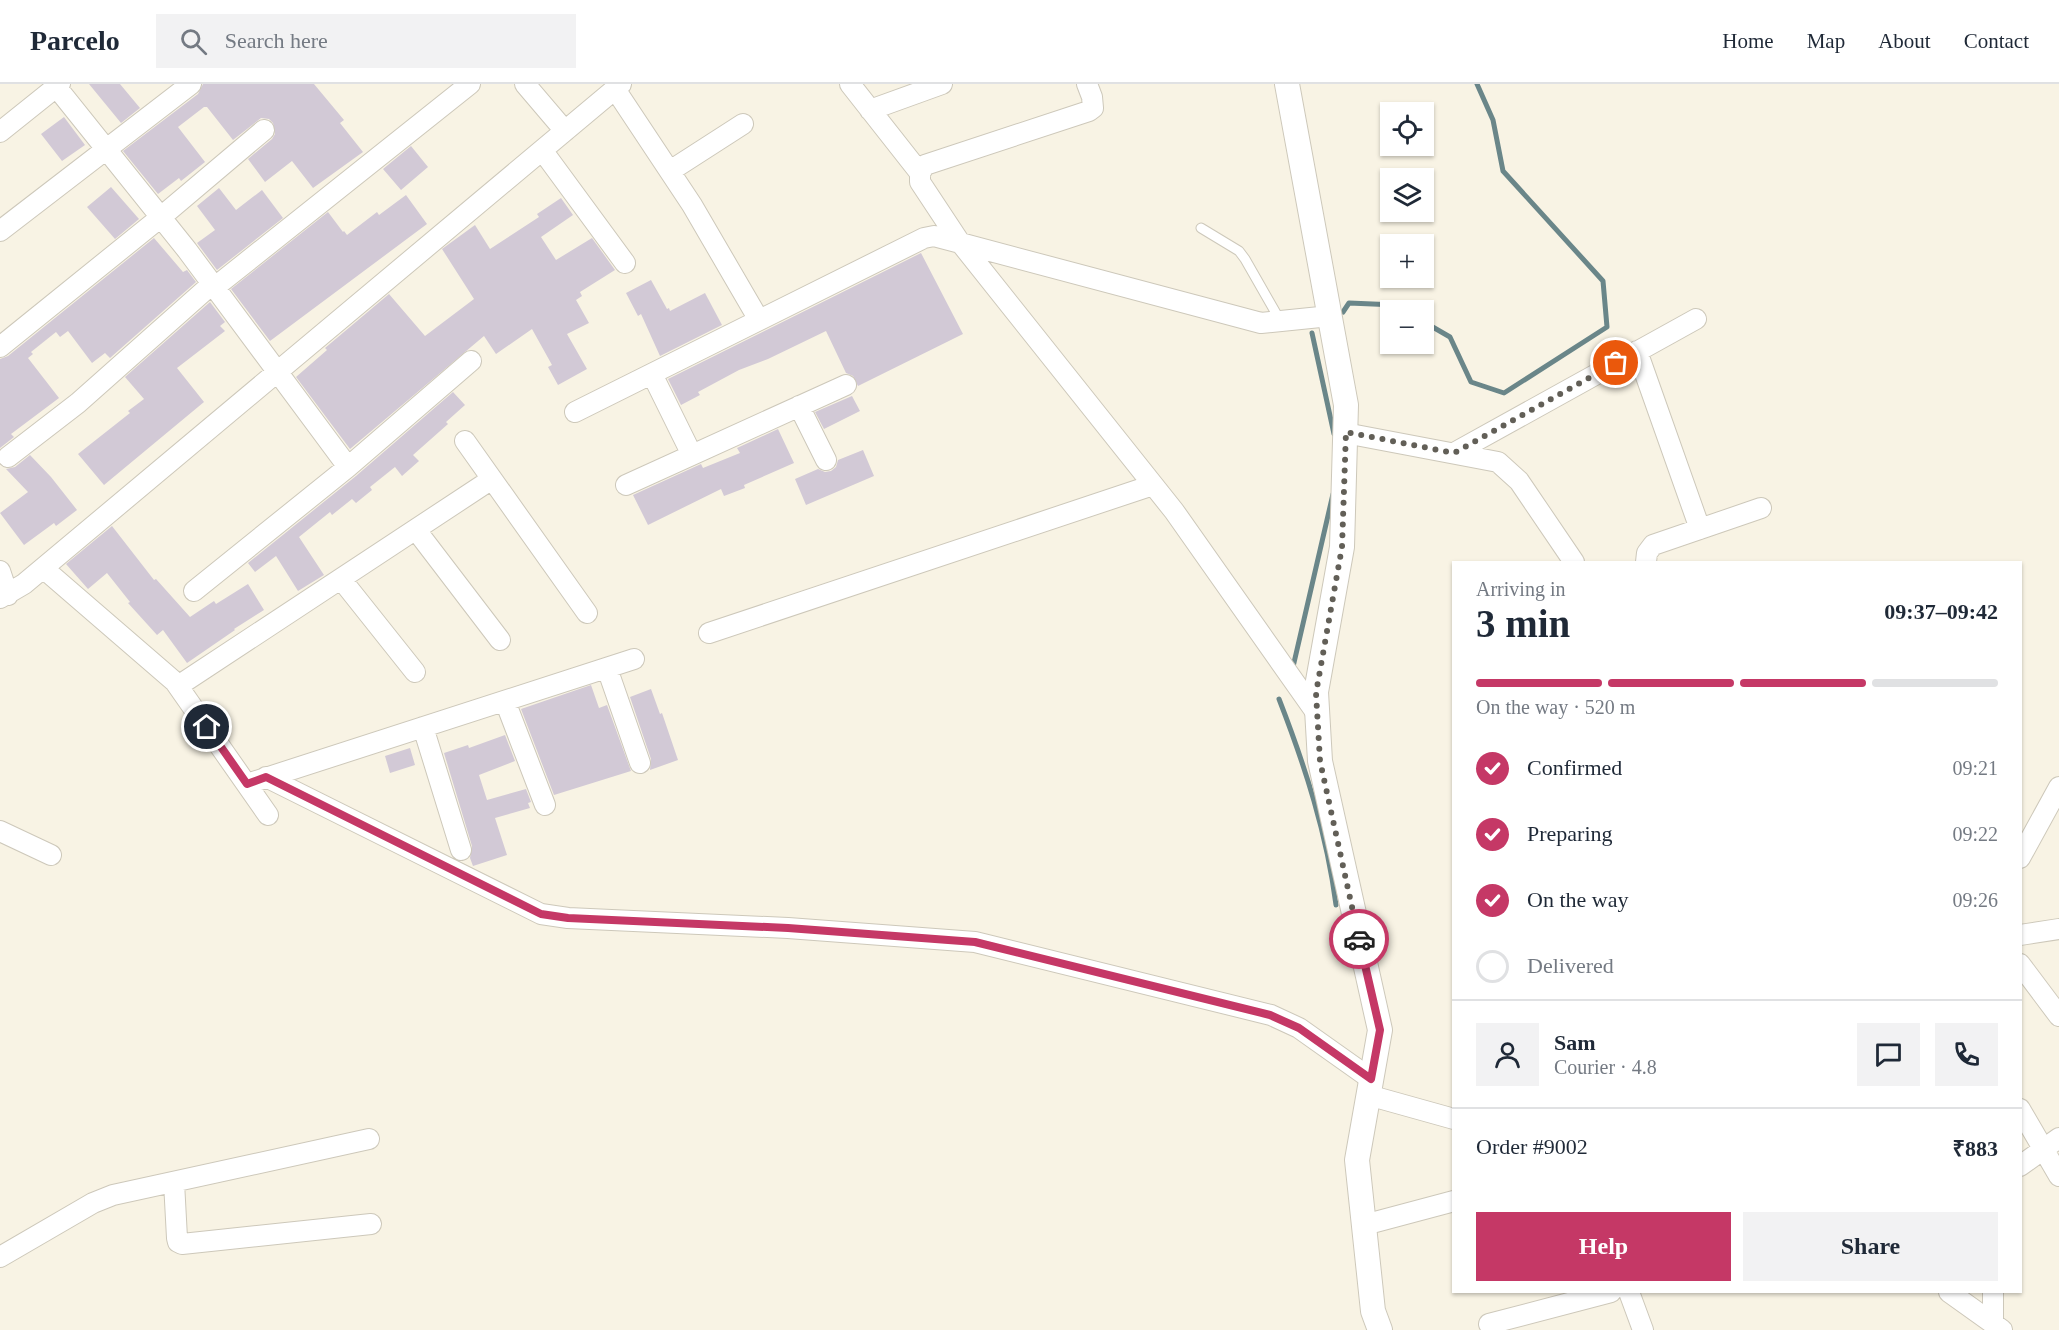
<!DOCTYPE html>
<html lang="en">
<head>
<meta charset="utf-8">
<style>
	:root { --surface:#fff; --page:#f2f2f3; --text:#1f2937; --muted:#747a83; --line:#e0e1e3; --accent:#c53866 }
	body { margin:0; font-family:Georgia,serif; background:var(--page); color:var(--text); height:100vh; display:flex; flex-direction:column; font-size:22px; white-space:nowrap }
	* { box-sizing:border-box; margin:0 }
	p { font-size:20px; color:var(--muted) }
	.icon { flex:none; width:33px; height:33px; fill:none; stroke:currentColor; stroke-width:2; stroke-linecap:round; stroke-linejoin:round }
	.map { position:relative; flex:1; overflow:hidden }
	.drawer { position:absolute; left:1452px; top:477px; width:570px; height:732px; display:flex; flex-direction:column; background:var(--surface); border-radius:0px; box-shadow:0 2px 4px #0004 }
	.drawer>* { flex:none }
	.controls { position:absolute; left:1380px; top:18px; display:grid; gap:12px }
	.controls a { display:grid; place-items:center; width:54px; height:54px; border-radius:0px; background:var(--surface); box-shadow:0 2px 4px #0004; font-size:30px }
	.pin { position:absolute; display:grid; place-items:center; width:51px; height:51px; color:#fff; margin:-26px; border:3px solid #fff; border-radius:50%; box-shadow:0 2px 6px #0007 }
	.courier { position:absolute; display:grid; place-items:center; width:60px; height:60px; margin:-30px; border:4px solid #c53866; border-radius:50%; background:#fff; color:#222; box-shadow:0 2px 8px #0007 }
	.summary em { font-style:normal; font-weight:700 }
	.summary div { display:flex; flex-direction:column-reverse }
	.summary { display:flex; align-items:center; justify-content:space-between; height:102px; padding:0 24px }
	h1 { font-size:39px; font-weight:700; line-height:45px }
	.bar { display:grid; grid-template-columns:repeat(4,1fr); gap:9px 6px; align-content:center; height:72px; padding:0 24px }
	.bar i { height:8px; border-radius:4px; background:var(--line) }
	.bar .on { background:var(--accent) }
	.bar p { grid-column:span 4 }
	.line { display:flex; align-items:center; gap:15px; padding:0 24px; border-top:2px solid var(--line) }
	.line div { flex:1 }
	.round { display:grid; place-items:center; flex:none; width:63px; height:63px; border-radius:0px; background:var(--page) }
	ol { padding:0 24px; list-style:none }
	li { display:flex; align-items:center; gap:18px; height:66px }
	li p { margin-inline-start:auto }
	li .icon { padding:6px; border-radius:50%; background:var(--accent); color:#fff; stroke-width:4 }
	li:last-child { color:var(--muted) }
	li i { width:33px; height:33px; border:3px solid var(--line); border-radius:50% }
	.primary-button { display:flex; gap:12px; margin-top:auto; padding:12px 24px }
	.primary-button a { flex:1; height:69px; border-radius:0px; background:var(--accent); color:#fff; font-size:24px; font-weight:700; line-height:69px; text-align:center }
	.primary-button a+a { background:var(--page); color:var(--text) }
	header { display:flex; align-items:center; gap:36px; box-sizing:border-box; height:84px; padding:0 30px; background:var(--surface); border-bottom:2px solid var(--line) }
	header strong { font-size:28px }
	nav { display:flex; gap:33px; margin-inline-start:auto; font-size:21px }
	.search { width:420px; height:54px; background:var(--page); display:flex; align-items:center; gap:15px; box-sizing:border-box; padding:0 21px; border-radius:0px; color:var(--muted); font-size:22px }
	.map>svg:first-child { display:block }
</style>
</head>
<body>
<header>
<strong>Parcelo</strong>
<div class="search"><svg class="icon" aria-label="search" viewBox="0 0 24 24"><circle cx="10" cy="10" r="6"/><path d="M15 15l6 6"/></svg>Search here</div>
<nav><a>Home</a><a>Map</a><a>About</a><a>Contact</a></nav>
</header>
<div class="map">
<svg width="2059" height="1246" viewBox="0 0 2059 1246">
	<rect width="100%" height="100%" fill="#f8f3e4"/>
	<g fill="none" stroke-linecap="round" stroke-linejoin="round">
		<path stroke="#6a8689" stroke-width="5" d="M1343 228 1349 219 1396 221 1405 226
			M1424 238 1450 253 1471 298 1504 309 1607 243 1603 197 1503 87 1493 36 1477 0
			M1312 249 1334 350
			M1293 583 1333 410
			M1279 615C1305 682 1327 750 1336 821"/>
	</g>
	<path fill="#d2c9d6" d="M89 0H120L140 24 121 39Z
		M203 0H314L344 36 340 39 363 68 313 104 292 77 265 98 248 75 272 55 275 50 273 39 269 35 261 34 233 56 207 23H204L178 43 205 78 181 97 179 94 158 110 123 67 198 10Z
		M64 33 85 61 62 77 41 50Z
		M411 62 428 83 401 106 383 85Z
		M111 103 139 135 115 155 87 123Z
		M219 104 236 126 262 106 283 134 217 186 197 159 215 146 197 122Z
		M406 111 427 140 270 257 231 205 328 128 343 148 344 147 347 151 377 128 379 131Z
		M561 114 573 131 541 153 556 176 592 154 615 186 580 208 582 212 576 216 589 239 567 250 587 285 558 301 548 283 552 281 532 245 496 270 484 252 350 365 296 293 327 266 325 264 389 210 425 252 474 215 442 165 475 141 490 165 539 133 537 130Z
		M154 154 183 188 187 186 196 198 110 274 105 269 92 279 68 247 60 253 56 248 31 268 33 270 28 274 59 314 11 350 14 353 0 364V275L8 272Z
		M921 169 963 250 858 302 853 292 846 289 826 247 768 275 739 286 698 308 700 311 681 321 668 295Z
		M651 196 667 225 669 224 670 227 705 209 722 241 660 272 641 230 638 232 626 209Z
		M210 218 225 238 220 242 225 247 177 284 204 318 104 401 78 370 130 329 128 327 144 315 125 293Z
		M453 308 465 321 446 338 448 340 413 371 419 377 402 392 395 383 370 403 372 406 356 419 352 415 332 431 330 428 299 453 324 491 298 507 276 472 255 488 248 479 356 392Z
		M852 312 860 327 824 345 815 328Z
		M778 345 794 379 744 401 745 404 724 412 721 405 648 441 633 411 701 380 703 384 740 369 737 364Z
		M863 366 874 392 806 421 795 395 818 385 825 388 831 387 836 383 838 376Z
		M30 371 51 393 77 426 56 442 54 439 24 461 0 429 28 408 6 385 15 383Z
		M112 442 154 496 156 495 190 533 214 517 216 520 248 500 264 526 234 545 235 546 187 579 163 546 157 551 128 519 130 518 107 489 88 505 66 480Z
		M591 601 599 624 607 621 631 687 554 711 521 625Z
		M651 605 660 630 662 629 678 676 650 686 651 675 630 613Z
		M505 651 515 677 479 691 487 716 526 705 531 718 528 719 530 724 495 734 507 771 473 782 470 774 472 762 444 669 468 661 469 664Z
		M410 664 415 681 390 689 385 672Z"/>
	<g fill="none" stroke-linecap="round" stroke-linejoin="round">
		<defs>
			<path id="service" d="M1201 144 1239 167 1245 175 1281 238"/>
			<path id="minor" d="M54 0 187 166 348 383
				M525 0 565 47
				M850 0 920 89
				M1087 0 1092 13 1093 24 1089 27 925 81 920 89V98L959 157 1174 427 1317 630
				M615 5 692 121 759 236
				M870 26 942 0
				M0 48 60 0
				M542 66 625 179
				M670 87 743 40
				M0 147 191 0
				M215 203 470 0
				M0 263 161 133 264 46
				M1637 267 1700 445
				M652 290 692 371
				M799 322 826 376
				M575 328 924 154 934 152 1261 239 1330 232
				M1345 349 1498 378 1519 397 1574 478
				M465 357 587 529
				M1454 369 1696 235
				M8 373 78 319 212 200
				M626 401 846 301
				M416 446 500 556
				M1646 478 1647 469 1653 461 1761 424
				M43 484 175 598 268 731
				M0 487 8 511
				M341 495 415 588
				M194 507 348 383 471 277
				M0 514 24 500 621 0
				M709 549 1153 401
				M607 584 640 679
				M178 602 492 395
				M505 617 545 721
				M423 643 461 766
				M266 693 541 830 568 834 788 844 975 858 1271 931 1299 944 1371 995
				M247 700 634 575
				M0 747 51 771
				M2020 774 2059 703
				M2020 851 2059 845
				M2020 880 2059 932
				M1368 1011 1454 1035
				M2020 1025 2059 1092
				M2020 1082 2059 1054
				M174 1098 177 1154 178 1158 182 1160 371 1140
				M1364 1141 1454 1117
				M0 1173 93 1119 113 1111 369 1055
				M1629 1208 1643 1246
				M1949 1208 2002 1246
				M1993 1239V1208
				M1489 1240 1611 1208"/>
			<path id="tertiary" d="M1287 0 1346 321 1342 463 1316 608 1320 677 1380 946 1357 1076 1373 1227 1380 1246"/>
		</defs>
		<use href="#service" stroke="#cdc8ba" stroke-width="11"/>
		<use href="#minor" stroke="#cdc8ba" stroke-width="22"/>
		<use href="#tertiary" stroke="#cdc8ba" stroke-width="26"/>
		<use href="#service" stroke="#fff" stroke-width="9"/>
		<use href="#minor" stroke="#fff" stroke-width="20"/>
		<use href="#tertiary" stroke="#fff" stroke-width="24"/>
	</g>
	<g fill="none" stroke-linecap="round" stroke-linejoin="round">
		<path stroke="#625f57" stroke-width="6" stroke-dasharray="0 10.8" d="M1359 855 1320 677 1316 609 1342 463 1346 348 1454 369 1616 279"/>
		<path stroke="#c53866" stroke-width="8" d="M207 643 247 700 266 693 541 830 568 834 788 844 975 858 1270 931 1299 944 1371 995 1380 946 1359 855"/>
	</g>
</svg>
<div class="controls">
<a><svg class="icon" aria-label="locate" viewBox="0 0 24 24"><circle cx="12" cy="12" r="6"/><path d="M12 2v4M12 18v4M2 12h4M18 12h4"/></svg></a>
<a><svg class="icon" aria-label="layers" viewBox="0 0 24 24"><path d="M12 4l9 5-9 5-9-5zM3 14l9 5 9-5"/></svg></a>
<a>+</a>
<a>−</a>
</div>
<div class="pin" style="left:1616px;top:279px;background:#ea580c"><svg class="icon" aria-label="bag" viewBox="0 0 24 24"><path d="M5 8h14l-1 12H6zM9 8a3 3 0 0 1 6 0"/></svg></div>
<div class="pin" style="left:207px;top:643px;background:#1f2937"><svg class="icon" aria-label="home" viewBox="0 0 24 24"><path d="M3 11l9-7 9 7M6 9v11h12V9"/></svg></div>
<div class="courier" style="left:1359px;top:855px"><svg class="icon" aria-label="car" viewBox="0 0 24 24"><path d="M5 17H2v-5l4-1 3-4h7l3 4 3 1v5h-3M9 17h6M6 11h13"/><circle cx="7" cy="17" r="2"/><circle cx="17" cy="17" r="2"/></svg></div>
<section class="drawer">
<div class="summary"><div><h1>3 min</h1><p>Arriving in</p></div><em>09:37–09:42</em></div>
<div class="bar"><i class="on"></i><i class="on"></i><i class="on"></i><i></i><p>On the way · 520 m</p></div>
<ol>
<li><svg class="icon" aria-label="check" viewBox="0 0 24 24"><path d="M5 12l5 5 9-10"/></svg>Confirmed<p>09:21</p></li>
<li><svg class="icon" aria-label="check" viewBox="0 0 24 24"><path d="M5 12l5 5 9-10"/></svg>Preparing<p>09:22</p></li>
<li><svg class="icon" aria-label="check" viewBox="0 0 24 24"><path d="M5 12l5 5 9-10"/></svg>On the way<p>09:26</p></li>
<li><i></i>Delivered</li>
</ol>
<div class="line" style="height:108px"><a class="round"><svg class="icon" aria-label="person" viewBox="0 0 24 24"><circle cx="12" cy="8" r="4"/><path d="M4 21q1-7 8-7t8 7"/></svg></a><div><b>Sam</b><p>Courier · 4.8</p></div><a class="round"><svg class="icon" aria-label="chat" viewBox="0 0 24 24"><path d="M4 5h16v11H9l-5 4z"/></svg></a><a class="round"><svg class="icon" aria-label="phone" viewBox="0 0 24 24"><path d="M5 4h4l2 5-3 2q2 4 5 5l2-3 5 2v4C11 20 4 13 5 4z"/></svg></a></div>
<div class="line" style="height:78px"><div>Order #9002</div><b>₹883</b></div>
<div class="primary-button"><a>Help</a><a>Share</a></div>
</section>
</div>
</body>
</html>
